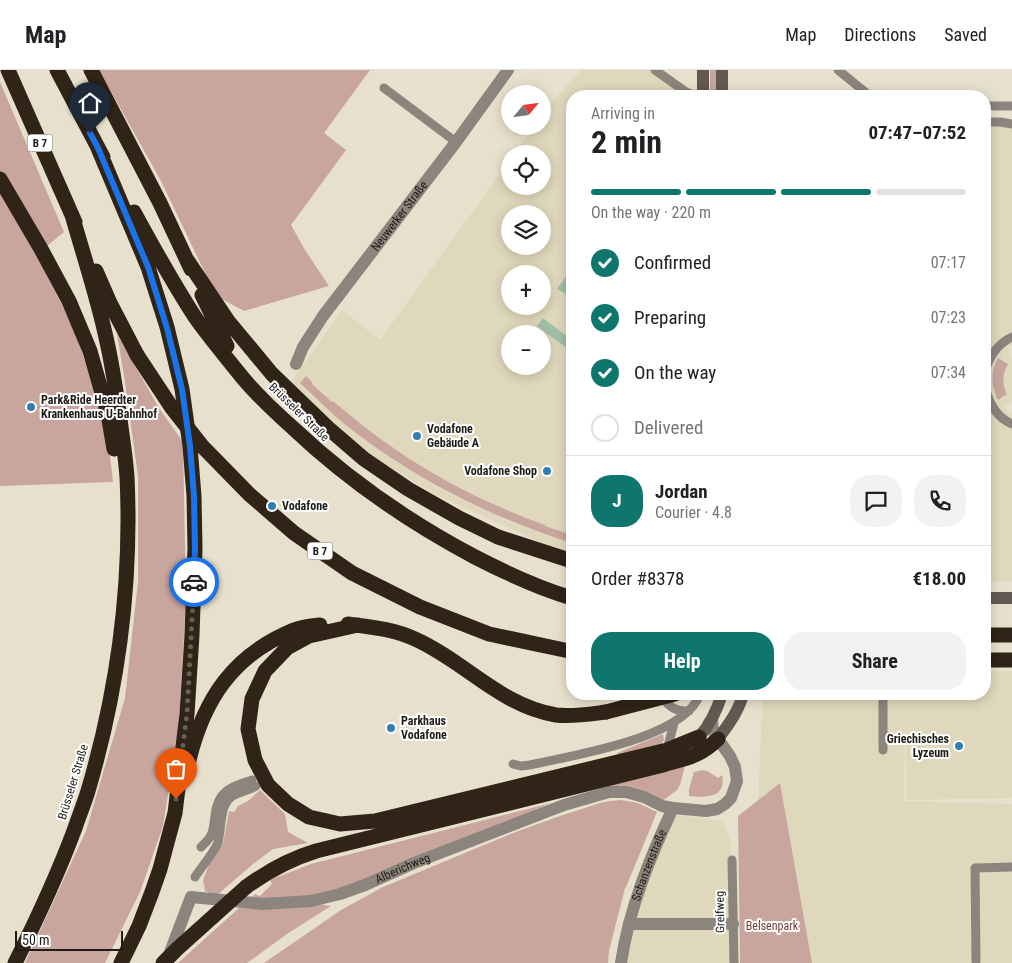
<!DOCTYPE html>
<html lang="en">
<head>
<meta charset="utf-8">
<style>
	:root { --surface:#fff; --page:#f2f2f2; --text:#202124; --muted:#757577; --line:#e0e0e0; --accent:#0f766e }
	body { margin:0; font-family:"Roboto Condensed",sans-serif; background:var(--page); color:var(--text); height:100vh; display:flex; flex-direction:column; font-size:19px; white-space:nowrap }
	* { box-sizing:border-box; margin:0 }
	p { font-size:16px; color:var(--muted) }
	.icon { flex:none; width:28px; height:28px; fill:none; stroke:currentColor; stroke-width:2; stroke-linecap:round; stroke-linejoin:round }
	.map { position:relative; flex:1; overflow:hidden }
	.panel { position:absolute; left:566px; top:20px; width:425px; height:610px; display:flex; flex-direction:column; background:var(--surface); border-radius:20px; box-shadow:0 2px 12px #0003 }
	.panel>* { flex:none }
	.needle { width:32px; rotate:61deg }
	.tools { position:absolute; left:501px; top:15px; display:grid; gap:10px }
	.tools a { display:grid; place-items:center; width:50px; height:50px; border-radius:50%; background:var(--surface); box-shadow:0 2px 12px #0003; font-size:25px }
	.scale { position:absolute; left:15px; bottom:12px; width:108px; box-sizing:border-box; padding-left:5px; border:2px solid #1f1c15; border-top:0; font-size:14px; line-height:18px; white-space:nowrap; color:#1f1c15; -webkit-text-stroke:4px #fff; paint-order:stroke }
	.pin { position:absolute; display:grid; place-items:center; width:42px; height:42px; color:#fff; margin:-51px -21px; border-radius:50% 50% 50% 0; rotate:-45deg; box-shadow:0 0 5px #0007 }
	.pin .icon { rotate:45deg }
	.courier { position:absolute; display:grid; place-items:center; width:50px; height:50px; margin:-25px; border:4px solid #1a73e8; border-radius:50%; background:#fff; color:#222; box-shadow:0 1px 6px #0007 }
	.head em { font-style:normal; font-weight:700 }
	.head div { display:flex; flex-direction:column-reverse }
	.head { display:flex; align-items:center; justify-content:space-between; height:85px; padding:0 25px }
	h1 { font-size:32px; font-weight:700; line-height:38px }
	.bar { display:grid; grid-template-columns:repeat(4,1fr); gap:8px 5px; align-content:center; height:60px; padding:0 25px }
	.bar i { height:6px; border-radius:4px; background:var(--line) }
	.bar .on { background:var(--accent) }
	.bar p { grid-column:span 4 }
	.line { display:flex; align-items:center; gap:12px; padding:0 25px; border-top:1px solid var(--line) }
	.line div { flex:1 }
	.round { display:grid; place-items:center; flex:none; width:52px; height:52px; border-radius:20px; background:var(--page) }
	ol { padding:0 25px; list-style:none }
	li { display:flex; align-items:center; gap:15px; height:55px }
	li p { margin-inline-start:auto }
	li .icon { padding:5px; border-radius:50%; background:var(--accent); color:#fff; stroke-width:4 }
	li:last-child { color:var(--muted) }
	li i { width:28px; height:28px; border:2px solid var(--line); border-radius:50% }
	.primary-button { display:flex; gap:10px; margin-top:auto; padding:10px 25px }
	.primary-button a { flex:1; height:58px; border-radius:20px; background:var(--accent); color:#fff; font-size:20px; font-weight:700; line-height:58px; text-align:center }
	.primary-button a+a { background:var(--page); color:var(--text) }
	header { display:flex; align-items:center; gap:30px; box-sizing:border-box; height:70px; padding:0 25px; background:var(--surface); border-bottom:1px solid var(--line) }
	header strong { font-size:24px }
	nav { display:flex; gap:28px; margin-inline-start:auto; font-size:18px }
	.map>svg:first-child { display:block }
</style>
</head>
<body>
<header>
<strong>Map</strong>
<nav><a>Map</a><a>Directions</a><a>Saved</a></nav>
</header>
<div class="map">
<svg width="1012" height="893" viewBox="0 0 1012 893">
	<rect width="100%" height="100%" fill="#e7e0cc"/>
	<path fill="#e0d8bc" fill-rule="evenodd" d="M582 0H655L692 26H572V270L544 249 538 256 572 282V465L545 456V455L515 444 485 431 438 407 391 378 368 361 333 332H332L312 313 306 307 336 346 360 366 407 399 451 424 480 438 511 452 572 473V483L553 478 432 423 377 389 334 355 291 312 342 240 380 270 510 90V116H542V84H514L534 56H542L543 45 555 28ZM510 144H542V176H510ZM510 204H542V236H510ZM510 264H542V296H510Z
		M985 57H1001L1012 59V275L1008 277 1011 288H1012V330L1004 337 1012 343V511H985Z
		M1012 601V728L907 730 905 639 904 731 1012 734V893H812L780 713 758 730 763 624H985V602Z
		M673 745 722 751 731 772 732 893H624L647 805Z"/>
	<path fill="#c8a69e" d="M99 0H370L324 63 346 80 291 155 305 180 329 216 244 241 216 226 161 111Z
		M710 0H716V26H710Z
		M0 12 64 162 36 185 73 256 94 318 110 386 113 412 0 416Z
		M117 264 159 338 183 372 186 528 179 655 163 756 140 822 105 893H25L86 761 125 628 138 512V406L125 312Z
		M998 288 1008 294C1002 305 1002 314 1007 324L998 330C991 314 990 304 998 288Z
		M306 306 312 312V314L332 332 333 331C399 388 463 425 545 455V456L572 465V473C486 446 406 405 336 347 324 336 312 324 300 313Z
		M663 664 664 670 660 675 618 685 617 683Z
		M685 696 680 715 677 720 661 732 613 719 612 714Z
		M702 700 707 701 718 708 722 705C727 728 706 728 689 726V719L694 702Z
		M780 713 812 893H740L738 746Z
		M260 720 285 744 288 762 308 773 273 779 253 794 216 826 205 821 203 810 210 792 223 773 229 741 234 742 238 736 248 731Z
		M621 730 638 733 657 742 626 817 625 818 609 881 608 893H264L341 840 383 817 513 763 557 747 600 733 610 731Z
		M551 733 364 812 317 826 247 831 255 824 260 826 272 814 270 810 311 794Z
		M318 834 331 836 287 864 247 893H178L240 837Z"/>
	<path fill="#a0c1a8" d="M572 198V227L557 219Z
		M543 248 572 270V282L537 256Z"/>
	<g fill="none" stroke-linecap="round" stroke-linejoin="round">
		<path stroke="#8c857e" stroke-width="9" d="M655 0 686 22 691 24 703 26
			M838 0 870 26
			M384 18 456 72
			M985 36H1012
			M985 52H1000L1012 54
			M985 302C989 287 997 274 1012 267
			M985 318C990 334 996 347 1012 354
			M660 626C670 636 674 642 689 641
			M667 680 674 653
			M883 680V624
			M513 694 521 696 530 695C573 685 684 669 700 624
			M201 777C204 774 209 770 211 765 214 760 214 751 215 746 217 721 232 716 252 710
			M732 790 734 893
			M195 807C200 799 216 780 218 772 222 758 219 737 231 727 238 722 248 721 256 716
			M976 891 975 798 1012 797"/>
		<g stroke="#8c857e" stroke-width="12">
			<path id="s1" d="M296 294 303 277 323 246 456 72 508 0"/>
			<path d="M629 854H733"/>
			<path id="s2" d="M169 885 191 827 263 834 311 831 340 824 365 815 414 793 564 735 609 722H626L644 727 662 736 673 738 706 741 717 739 725 734 731 728 737 711 735 697 730 686 718 669 713 660 712 650"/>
			<path id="s3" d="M621 893C629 839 650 787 673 738"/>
		</g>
		<path stroke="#645951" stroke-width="12" d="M703 0V26
			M722 0V26
			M985 528H1012
			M699 667C711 654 717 640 722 624
			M718 669C728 655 739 641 743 624"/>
		<path stroke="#302317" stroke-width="15" d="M8 0 75 152
			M57 0 103 87
			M91 0 160 133 191 199
			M98 78 148 197 167 257 182 319 190 376 194 426 195 478 192 565 187 644 175 743 160 799 152 822 139 856 121 893
			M0 109 41 179 69 231 90 281 108 344 114 379
			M134 142C153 177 173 213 195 247 209 267 226 287 242 307 257 325 275 342 293 358 348 410 407 451 475 487 506 503 538 518 572 528
			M187 190 228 251 272 304 328 358 364 389 408 419 459 448 498 467 572 491
			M96 201 110 233 137 285
			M202 225 227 276
			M348 554C371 557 394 559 415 569 466 592 499 635 556 645 572 647 590 644 606 642
			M358 555 309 566 287 578 265 601 252 629 248 659 255 690 268 715 288 734 309 747 340 754 375 751 667 680 699 667
			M985 565H1012
			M985 590H1012
			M189 690C204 629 233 585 294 560 302 557 312 556 320 555
			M246 817C268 801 290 789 316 781L663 695C687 688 699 687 718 669
			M15 893C37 849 58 804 75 758 79 746 84 734 88 721 118 619 132 513 127 407 126 393 124 378 122 364 118 334 114 303 107 272 98 229 84 187 72 145"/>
		<path stroke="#302317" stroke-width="15" d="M137 285 172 338 202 376 249 424 294 463 352 503 420 537 489 564 569 581
			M606 642 675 624
			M163 893 177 879 246 817"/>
	</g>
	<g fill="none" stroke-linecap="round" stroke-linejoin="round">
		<path stroke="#656155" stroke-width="5" stroke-dasharray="0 9" d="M176 729 187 644 194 512"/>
		<path stroke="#1a73e8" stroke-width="6" d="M90 63 98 78 148 197 167 258 182 319 190 376 194 426 195 478 194 512"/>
	</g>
	<g fill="#337db1" stroke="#fff" stroke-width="2">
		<circle cx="31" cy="337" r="5"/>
		<circle cx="417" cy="366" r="5"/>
		<circle cx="547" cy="401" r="5"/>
		<circle cx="272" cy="436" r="5"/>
		<circle cx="391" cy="658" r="5"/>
		<circle cx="959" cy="676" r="5"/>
	</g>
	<g text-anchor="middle" stroke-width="4" stroke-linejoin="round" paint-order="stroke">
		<g fill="#fff" stroke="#62605b" stroke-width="1">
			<rect x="27.5" y="64.5" width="25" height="17" rx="4"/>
			<rect x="307.5" y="472.5" width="25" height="17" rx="4"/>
		</g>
		<g font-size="11" font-weight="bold" fill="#1f1c15">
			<text x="40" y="77">B 7</text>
			<text x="320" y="485">B 7</text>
		</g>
		<g font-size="12" fill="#1f1c15" stroke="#fff">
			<text dy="4" stroke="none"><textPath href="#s1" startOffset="181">Neuwerker Straße</textPath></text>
			<text transform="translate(299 342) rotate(44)" y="4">Brüsseler Straße</text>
			<text transform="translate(73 712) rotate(-73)" y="4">Brüsseler Straße</text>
			<text dy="4" stroke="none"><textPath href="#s3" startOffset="102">Schanzenstraße</textPath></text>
			<text dy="4" stroke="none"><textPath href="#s2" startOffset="280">Alberichweg</textPath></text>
			<text transform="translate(720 842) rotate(-91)" y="4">Greifweg</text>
		</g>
		<g font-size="12" font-weight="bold" fill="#1f1c15" stroke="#fff" text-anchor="start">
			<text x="41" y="334">Park&amp;Ride Heerdter<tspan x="41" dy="14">Krankenhaus U-Bahnhof</tspan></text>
			<text x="427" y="363">Vodafone<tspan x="427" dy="14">Gebäude A</tspan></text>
			<text x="537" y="405" text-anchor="end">Vodafone Shop</text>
			<text x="282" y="440">Vodafone</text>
			<text x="401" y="655">Parkhaus<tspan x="401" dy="14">Vodafone</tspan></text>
			<text x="949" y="673" text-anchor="end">Griechisches<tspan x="949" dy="14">Lyzeum</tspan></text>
		</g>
		<g font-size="12" fill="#733c31" stroke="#fff">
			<text x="772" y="860">Belsenpark</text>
		</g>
	</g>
</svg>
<div class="tools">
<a><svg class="needle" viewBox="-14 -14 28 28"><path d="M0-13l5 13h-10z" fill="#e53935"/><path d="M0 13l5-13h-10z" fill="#757577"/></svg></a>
<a><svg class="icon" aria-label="locate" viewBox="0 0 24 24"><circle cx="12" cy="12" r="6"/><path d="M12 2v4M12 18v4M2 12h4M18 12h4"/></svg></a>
<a><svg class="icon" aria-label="layers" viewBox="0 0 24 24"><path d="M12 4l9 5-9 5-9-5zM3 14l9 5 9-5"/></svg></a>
<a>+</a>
<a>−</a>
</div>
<div class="scale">50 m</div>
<div class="pin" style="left:176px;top:729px;background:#ea580c"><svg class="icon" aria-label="bag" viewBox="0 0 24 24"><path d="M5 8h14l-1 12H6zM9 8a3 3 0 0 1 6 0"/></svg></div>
<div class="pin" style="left:90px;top:63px;background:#1f2937"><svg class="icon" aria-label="home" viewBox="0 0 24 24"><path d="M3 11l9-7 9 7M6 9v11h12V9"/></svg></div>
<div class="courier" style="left:194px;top:512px"><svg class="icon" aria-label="car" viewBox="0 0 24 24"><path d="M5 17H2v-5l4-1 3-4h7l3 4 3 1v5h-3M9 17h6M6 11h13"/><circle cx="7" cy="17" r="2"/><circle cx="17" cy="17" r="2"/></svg></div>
<section class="panel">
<div class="head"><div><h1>2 min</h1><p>Arriving in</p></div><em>07:47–07:52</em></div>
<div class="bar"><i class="on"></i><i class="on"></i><i class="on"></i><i></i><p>On the way · 220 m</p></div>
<ol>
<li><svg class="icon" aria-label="check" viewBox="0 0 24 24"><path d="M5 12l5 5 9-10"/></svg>Confirmed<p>07:17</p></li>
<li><svg class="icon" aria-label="check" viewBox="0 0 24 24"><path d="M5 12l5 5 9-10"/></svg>Preparing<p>07:23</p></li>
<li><svg class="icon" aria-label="check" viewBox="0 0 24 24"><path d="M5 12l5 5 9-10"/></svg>On the way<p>07:34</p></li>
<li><i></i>Delivered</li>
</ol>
<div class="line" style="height:90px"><b class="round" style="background:var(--accent);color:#fff">J</b><div><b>Jordan</b><p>Courier · 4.8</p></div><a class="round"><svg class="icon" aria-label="chat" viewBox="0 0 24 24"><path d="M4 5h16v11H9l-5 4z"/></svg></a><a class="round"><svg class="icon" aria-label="phone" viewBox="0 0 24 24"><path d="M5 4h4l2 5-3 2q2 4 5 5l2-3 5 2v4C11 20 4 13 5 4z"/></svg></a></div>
<div class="line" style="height:65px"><div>Order #8378</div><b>€18.00</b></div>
<div class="primary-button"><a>Help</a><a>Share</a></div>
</section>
</div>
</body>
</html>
